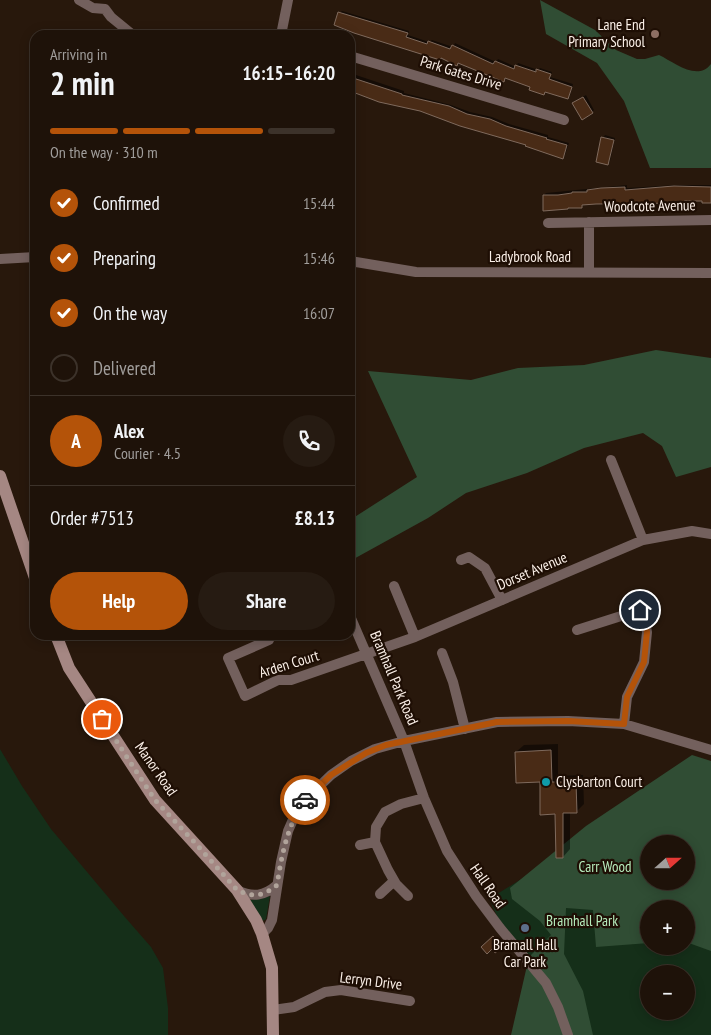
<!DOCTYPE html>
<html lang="en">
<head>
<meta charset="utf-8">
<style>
	:root { --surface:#1e1209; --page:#261b12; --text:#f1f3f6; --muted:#a19e9c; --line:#3c322a; --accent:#b45309 }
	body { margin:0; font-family:"PT Sans Narrow",sans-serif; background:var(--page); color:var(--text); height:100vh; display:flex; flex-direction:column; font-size:19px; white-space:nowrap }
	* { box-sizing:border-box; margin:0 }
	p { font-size:16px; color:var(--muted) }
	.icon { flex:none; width:28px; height:28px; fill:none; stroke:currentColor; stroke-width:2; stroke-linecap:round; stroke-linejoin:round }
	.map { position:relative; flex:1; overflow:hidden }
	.panel { position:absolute; left:30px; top:30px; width:325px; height:610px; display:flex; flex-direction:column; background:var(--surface); border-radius:15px; box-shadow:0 2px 12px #0003,0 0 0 1px var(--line) }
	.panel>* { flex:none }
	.needle { width:32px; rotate:69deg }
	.tools { position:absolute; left:640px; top:835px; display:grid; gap:10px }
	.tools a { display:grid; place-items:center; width:55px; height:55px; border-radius:50%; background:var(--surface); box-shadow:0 2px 12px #0003,0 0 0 1px var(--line); font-size:25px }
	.pin { position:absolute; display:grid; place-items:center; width:42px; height:42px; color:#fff; margin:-21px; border:2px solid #fff; border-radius:50%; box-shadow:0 1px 5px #0007 }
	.courier { position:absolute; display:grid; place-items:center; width:50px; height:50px; margin:-25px; border:4px solid #b45309; border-radius:50%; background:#fff; color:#222; box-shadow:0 1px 6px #0007 }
	.head em { font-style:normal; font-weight:700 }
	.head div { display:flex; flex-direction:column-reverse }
	.head { display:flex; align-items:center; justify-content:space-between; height:85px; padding:0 20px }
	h1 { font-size:32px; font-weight:700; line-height:38px }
	.bar { display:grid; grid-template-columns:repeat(4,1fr); gap:8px 5px; align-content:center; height:60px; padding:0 20px }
	.bar i { height:6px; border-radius:4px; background:var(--line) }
	.bar .active { background:var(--accent) }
	.bar p { grid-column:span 4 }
	.line { display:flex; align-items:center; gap:12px; padding:0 20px; border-top:1px solid var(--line) }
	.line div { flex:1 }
	.round { display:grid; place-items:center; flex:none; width:52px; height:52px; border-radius:26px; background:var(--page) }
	ol { padding:0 20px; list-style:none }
	li { display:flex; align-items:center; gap:15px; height:55px }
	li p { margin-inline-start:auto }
	li .icon { padding:5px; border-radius:50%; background:var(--accent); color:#fff; stroke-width:4 }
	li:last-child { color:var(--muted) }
	li i { width:28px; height:28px; border:2px solid var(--line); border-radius:50% }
	.cta { display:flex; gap:10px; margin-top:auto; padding:10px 20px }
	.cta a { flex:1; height:58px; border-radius:30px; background:var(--accent); color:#fff; font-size:20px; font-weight:700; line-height:58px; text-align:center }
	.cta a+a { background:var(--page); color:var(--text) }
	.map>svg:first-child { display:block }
</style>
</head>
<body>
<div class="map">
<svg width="711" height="1035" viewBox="0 0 711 1035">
	<rect width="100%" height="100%" fill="#28180c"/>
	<path fill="#152f19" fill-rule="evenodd" d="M0 749 22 786 51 829 124 916 151 947 163 968 168 1008V1035H0Z
		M711 772V1035H522L541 984 499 920 489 899 546 864ZM649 844H686V881H649ZM649 909H686V946H649ZM649 974H686V1011H649Z
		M270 896 266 919 263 921 250 900Z"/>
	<path fill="#304d34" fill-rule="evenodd" d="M540 0 595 30 616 50 637 59H645L659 55C674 62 697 82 711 64V168H650L624 101 597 63 546 34Z
		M656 350 711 358V467L676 477 662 446 643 433 584 448 527 473 466 493 428 518 350 561V520L417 477 368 371 471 380 518 368 584 365Z
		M692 755 711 761V951L686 942V909H649V943L596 947 593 910 566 908 564 954 583 991 593 1035H511L529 957 551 935 540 921 512 899 510 888 586 826ZM649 844H686V881H649Z"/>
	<path fill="#0007" d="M342 11 409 31 408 35 429 42 432 40 453 47 455 43 496 62 498 59 516 67 518 63 538 70 540 68 552 72 550 77 573 84 570 95 567 98 507 77 504 80 459 62 457 64 339 13Z
		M350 73 404 91V93L451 105 470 112 492 117 509 124 548 135V137L569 143 565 155 563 157 420 110 350 89Z
		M586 95 594 110 592 112 576 101Z
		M605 135 615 138 610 161 607 164 603 138Z
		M627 185V188L677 185H711V202L704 199 584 204 581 207 544 195 546 193Z
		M558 744V776L583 775 584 804 576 812H570V849L563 857 556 813 541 781 516 752 524 745Z"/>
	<path fill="#492b16" stroke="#7f6a5d" d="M338 12 408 33 406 37 427 44 428 41 450 49 452 45 493 64 495 61 514 69 515 65 536 72V69L551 74 549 79 572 87 568 99 545 92 544 95 529 90 530 87 505 78 504 82 458 63 457 66 441 58 440 60 354 33 334 25Z
		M350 77 402 94V95L449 106 467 114 490 119 506 126 547 138 546 139 567 145 563 159 525 146 526 145 460 126 420 111 379 102 350 91Z
		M583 97 593 113 582 120 572 103Z
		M601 137 614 140 608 165 596 162Z
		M674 186 711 187V203H702V201H684V203L596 204 582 205V208H568V209L543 211V195H558L572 193V192H587V190L601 188 625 187V190Z
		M551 750 552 782H576L577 813H563V858H556L555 814 540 815V782L516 783 515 752Z
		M493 936 503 947 495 953 492 949 487 954 481 947Z"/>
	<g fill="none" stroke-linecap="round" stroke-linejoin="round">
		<path stroke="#73605d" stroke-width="10" d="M79 0 93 8 105 9
			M105 9 111 17 133 35
			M281 35 288 0
			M350 56 564 120
			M589 222V273
			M548 223 711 220
			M0 259 35 257
			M350 261 416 272 711 273
			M611 460 643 540
			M461 560 469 557 485 568 502 600
			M394 586 415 637
			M350 616 404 741 424 798 447 851 476 896 500 928 546 983 558 1007 568 1035
			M577 630 640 610 643 614 647 632 644 662 627 697 624 724
			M269 640 228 658 245 696 278 680H291L415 637 643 540 692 531 711 534
			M442 653 453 682 465 729
			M360 845 375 842
			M237 890C253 898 264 896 277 885
			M380 894 394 881
			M408 896 396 884 388 870 375 842 376 827 385 812 401 804 424 798
			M262 934 268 928 272 920 281 862 288 831 295 815 305 800 331 775 351 761 375 749 404 741 497 722 568 721 624 724 711 750
			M273 1010 294 1007 325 992 341 990 410 1001"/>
		<path stroke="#a58783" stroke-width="12" d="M0 476 35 578
			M56 635 69 668 155 800 237 890 256 920 262 934 272 968 273 1035"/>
	</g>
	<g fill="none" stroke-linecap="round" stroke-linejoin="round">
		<path stroke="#b1a49b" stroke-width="5" stroke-dasharray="0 9" d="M102 719 155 800 198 846 237 890C253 898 264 896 277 885 282 854 287 826 305 800"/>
		<path stroke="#b45309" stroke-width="6" d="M305 800 331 775 366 753 386 745 497 722 568 721 624 724 627 697 644 662 647 632 643 614 640 610"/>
	</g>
	<circle fill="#8d6e63" stroke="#1e0e04" stroke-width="2" cx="655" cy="34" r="5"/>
	<circle fill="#0f9aa8" stroke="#1e0e04" stroke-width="2" cx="546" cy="782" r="5"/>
	<circle fill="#5c6f8a" stroke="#1e0e04" stroke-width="2" cx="525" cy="928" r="5"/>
	<g text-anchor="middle" stroke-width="4.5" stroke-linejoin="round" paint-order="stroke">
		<g font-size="15" fill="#fbf0e8" stroke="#1e0e04" text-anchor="end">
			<text x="645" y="30">Lane End<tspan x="645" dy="17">Primary School</tspan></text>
			<text x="556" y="787" text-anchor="start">Clysbarton Court</text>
			<text x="525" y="950" text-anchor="middle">Bramall Hall<tspan x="525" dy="17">Car Park</tspan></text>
		</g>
		<g font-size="15" fill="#fbf0e8" stroke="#1e0e04">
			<text transform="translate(461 73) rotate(17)" y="5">Park Gates Drive</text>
			<text transform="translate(650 206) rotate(-1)" y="5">Woodcote Avenue</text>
			<text x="530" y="262">Ladybrook Road</text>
			<text transform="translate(532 571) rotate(-23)" y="5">Dorset Avenue</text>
			<text transform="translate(289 664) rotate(-17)" y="5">Arden Court</text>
			<text transform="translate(394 678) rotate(67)" y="5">Bramhall Park Road</text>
			<text transform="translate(156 769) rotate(55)" y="5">Manor Road</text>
			<text transform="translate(488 886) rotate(55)" y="5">Hall Road</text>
			<text transform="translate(371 981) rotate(7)" y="5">Lerryn Drive</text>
		</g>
		<g font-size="15" fill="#b6ecbc" stroke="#1e0e04">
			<text x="605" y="872">Carr Wood</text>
			<text x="582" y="926">Bramhall Park</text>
		</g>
	</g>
</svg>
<div class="tools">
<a><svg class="needle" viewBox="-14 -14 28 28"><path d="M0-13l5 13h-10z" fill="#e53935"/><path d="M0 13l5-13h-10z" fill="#a19e9c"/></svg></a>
<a>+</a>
<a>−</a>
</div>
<div class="pin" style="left:102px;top:719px;background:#ea580c"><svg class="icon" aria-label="bag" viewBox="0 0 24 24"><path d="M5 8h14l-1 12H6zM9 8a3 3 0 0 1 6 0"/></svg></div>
<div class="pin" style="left:640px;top:610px;background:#1f2937"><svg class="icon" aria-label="home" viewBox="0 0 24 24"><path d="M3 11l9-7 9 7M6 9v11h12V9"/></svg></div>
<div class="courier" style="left:305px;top:800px"><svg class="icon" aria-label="car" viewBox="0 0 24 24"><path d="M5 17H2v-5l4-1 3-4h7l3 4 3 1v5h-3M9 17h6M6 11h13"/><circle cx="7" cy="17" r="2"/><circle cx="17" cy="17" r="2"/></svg></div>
<section class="panel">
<div class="head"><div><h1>2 min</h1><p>Arriving in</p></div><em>16:15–16:20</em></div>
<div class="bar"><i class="active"></i><i class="active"></i><i class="active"></i><i></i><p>On the way · 310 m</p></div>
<ol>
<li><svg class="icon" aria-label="check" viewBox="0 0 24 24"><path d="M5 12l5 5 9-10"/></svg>Confirmed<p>15:44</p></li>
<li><svg class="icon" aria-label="check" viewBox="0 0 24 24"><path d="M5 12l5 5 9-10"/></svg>Preparing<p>15:46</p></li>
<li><svg class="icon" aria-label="check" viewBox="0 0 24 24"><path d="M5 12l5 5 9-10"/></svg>On the way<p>16:07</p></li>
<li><i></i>Delivered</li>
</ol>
<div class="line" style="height:90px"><b class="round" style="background:var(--accent);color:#fff">A</b><div><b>Alex</b><p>Courier · 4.5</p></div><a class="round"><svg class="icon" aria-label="phone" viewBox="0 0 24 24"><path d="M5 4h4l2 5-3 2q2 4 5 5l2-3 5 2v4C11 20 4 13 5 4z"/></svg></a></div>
<div class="line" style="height:65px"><div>Order #7513</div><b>£8.13</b></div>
<div class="cta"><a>Help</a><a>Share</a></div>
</section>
</div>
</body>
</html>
